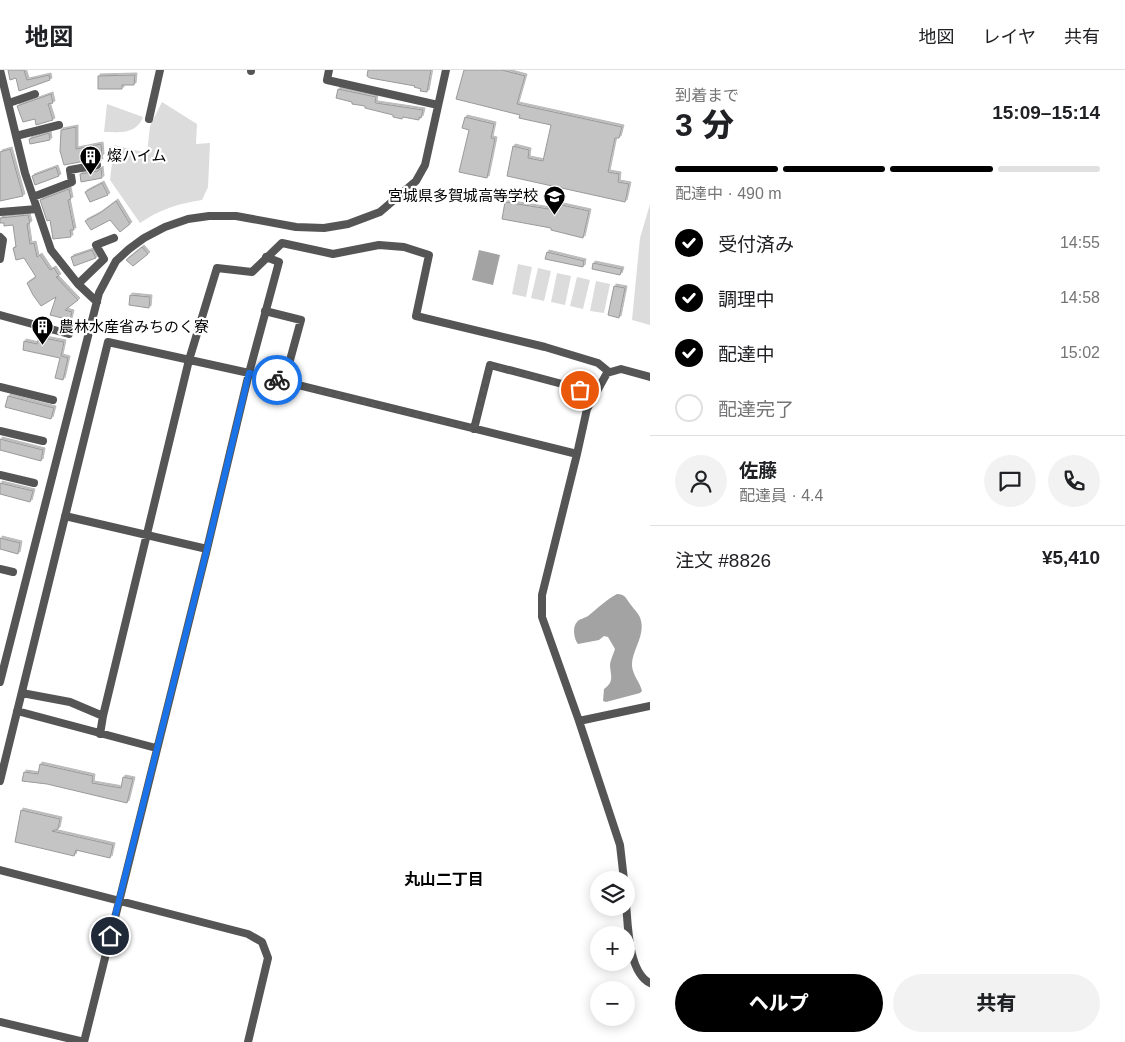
<!DOCTYPE html>
<html lang="ja">
<head>
<meta charset="utf-8">
<style>
	:root { --surface:#fff; --page:#f2f2f2; --text:#202124; --muted:#757577; --line:#e0e0e0; --accent:#000 }
	body { margin:0; font-family:Arial,"Noto Sans JP",sans-serif; background:var(--page); color:var(--text); height:100vh; display:flex; flex-direction:column; font-size:19px; white-space:nowrap }
	* { box-sizing:border-box; margin:0 }
	p { font-size:16px; color:var(--muted) }
	.icon { flex:none; width:28px; height:28px; fill:none; stroke:currentColor; stroke-width:2; stroke-linecap:round; stroke-linejoin:round }
	.map { position:relative; flex:1; overflow:hidden }
	.side { display:flex; flex-direction:column; background:var(--surface); width:475px }
	.side>* { flex:none }
	.controls { position:absolute; left:590px; top:801px; display:grid; gap:10px }
	.controls a { display:grid; place-items:center; width:45px; height:45px; border-radius:50%; background:var(--surface); box-shadow:0 2px 12px #0003; font-size:25px }
	.pin { position:absolute; display:grid; place-items:center; width:42px; height:42px; color:#fff; margin:-21px; border:2px solid #fff; border-radius:50%; box-shadow:0 1px 5px #0007 }
	.courier { position:absolute; display:grid; place-items:center; width:50px; height:50px; margin:-25px; border:4px solid #1a73e8; border-radius:50%; background:#fff; color:#222; box-shadow:0 1px 6px #0007 }
	.overview em { font-style:normal; font-weight:800 }
	.overview div { display:flex; flex-direction:column-reverse }
	.overview { display:flex; align-items:center; justify-content:space-between; height:85px; padding:0 25px }
	h1 { font-size:32px; font-weight:800; line-height:38px }
	.bar { display:grid; grid-template-columns:repeat(4,1fr); gap:8px 5px; align-content:center; height:60px; padding:0 25px }
	.bar i { height:6px; border-radius:4px; background:var(--line) }
	.bar .active { background:var(--accent) }
	.bar p { grid-column:span 4 }
	.line { display:flex; align-items:center; gap:12px; padding:0 25px; border-top:1px solid var(--line) }
	.line div { flex:1 }
	.round { display:grid; place-items:center; flex:none; width:52px; height:52px; border-radius:26px; background:var(--page) }
	ol { padding:0 25px; list-style:none }
	li { display:flex; align-items:center; gap:15px; height:55px }
	li p { margin-inline-start:auto }
	li .icon { padding:5px; border-radius:50%; background:var(--accent); color:#fff; stroke-width:4 }
	li:last-child { color:var(--muted) }
	li i { width:28px; height:28px; border:2px solid var(--line); border-radius:50% }
	.action { display:flex; gap:10px; margin-top:auto; padding:10px 25px }
	.action a { flex:1; height:58px; border-radius:30px; background:var(--accent); color:#fff; font-size:20px; font-weight:800; line-height:58px; text-align:center }
	.action a+a { background:var(--page); color:var(--text) }
	header { display:flex; align-items:center; gap:30px; box-sizing:border-box; height:70px; padding:0 25px; background:var(--surface); border-bottom:1px solid var(--line) }
	header strong { font-size:24px }
	nav { display:flex; gap:28px; margin-inline-start:auto; font-size:18px }
	main { display:flex; flex:1; min-height:0 }
	.map>svg:first-child { display:block }
</style>
</head>
<body>
<header>
<strong>地図</strong>
<nav><a>地図</a><a>レイヤ</a><a>共有</a></nav>
</header>
<main>
<div class="map">
<svg width="650" height="972" viewBox="0 0 650 972">
	<defs>
		<filter id="shadow"><feDropShadow dx="2" dy="-2" stdDeviation="0" flood-color="#0004"/></filter>
	</defs>
	<rect width="100%" height="100%" fill="#fff"/>
	<path fill="#dcdcdc" d="M162 32 197 54 196 74 210 73 208 117 202 130C178 134 160 139 140 153L110 110 114 75 147 83 150 56Z
		M107 34 143 47C136 65 119 62 104 62Z
		M650 134V255L632 250 640 168Z
		M518 194 532 197 526 227 512 224Z
		M538 198 551 201 544 231 531 228Z
		M557 203 571 206 565 235 551 232Z
		M577 207 590 210 583 239 570 236Z
		M596 211 610 214 604 243 590 241Z"/>
	<path fill="#a3a3a3" d="M479 180 500 185 493 215 472 210Z
		M617 524C626 524 626 529 631 535 635 541 640 544 641 551 645 566 631 582 632 596 633 606 640 612 642 621L640 623 606 632 603 631 604 619C614 612 611 607 610 596 610 591 613 585 615 579L608 567 604 566 599 570 578 574C574 569 572 557 577 552 579 549 585 548 588 546 598 538 606 530 617 524Z"/>
	<path fill="#c4c4c4" stroke="#999" filter="url(#shadow)" d="M8 0H24L27 10 49 5 50 10 19 21 16 8 10 10Z
		M368 0H431L427 22 420 21 421 19 414 17 415 16 370 8 367 6Z
		M464 0H502L525 6 517 34 622 57 619 68H615L608 102 619 104 618 112 629 114 625 132 507 106 513 76 529 80 528 88 543 91 551 55 519 48 520 45 456 29Z
		M135 5 134 15H122V19H98V6Z
		M338 19 376 27 375 32 376 33 423 40 421 48 419 47V50L403 47 402 49 393 47V45L365 38V36L352 34V32L336 28Z
		M51 24 53 33 48 34 53 50 36 55 35 49 23 52 17 36Z
		M465 47 494 54 491 68 495 69 487 108 459 102 469 60 462 58Z
		M76 57V79L101 74 102 86 100 87 101 91 96 89 64 95 60 81 61 60Z
		M49 63 50 70 30 74 29 69Z
		M10 79 23 126 0 131V82Z
		M56 97 59 106 35 115 32 106Z
		M101 98 102 108 81 112 80 104 98 101Z
		M102 113 108 125 90 132 85 122Z
		M69 119 71 129 68 130 74 160H70L71 167 53 169 50 150 47 151 40 130Z
		M116 131 130 154 120 162 110 150 91 160 85 151 100 143Z
		M505 132 555 140 557 134 589 141 583 168 551 160V158L502 149Z
		M28 145 30 153 27 154 30 174 34 173 37 187 40 185 50 200 54 198 59 206 56 207 78 230 65 240 72 242 70 250 50 245 56 227 41 236 33 225 27 213 36 207 24 188 16 190 13 178 16 177 13 155 4 156V153H0V148Z
		M142 177 148 184 133 196 126 190Z
		M92 180 96 188 74 196 71 187Z
		M547 182 584 191 583 197 545 189Z
		M593 193 622 199 620 205 592 199Z
		M614 216 625 218 619 248 608 245Z
		M130 225 150 227 149 238 129 235Z
		M39 267 64 272 61 286 68 288 63 310 55 308 60 288 23 280 24 271 37 274Z
		M8 326 54 338 51 349 5 337Z
		M0 369 43 380 41 391 0 380Z
		M0 413 33 421 30 432 0 424Z
		M0 468 20 473 18 484 0 479Z
		M40 694 93 706 92 713 121 718 123 707 133 709 127 733 47 714 22 711 24 702 38 704Z
		M21 740 60 749 58 759 52 761 113 775 110 788 76 780 74 786 15 772Z"/>
	<g fill="none" stroke-linecap="round" stroke-linejoin="round">
		<path stroke="#555" stroke-width="8" d="M0 0 25 103 51 180 78 214 97 232
			M329 0 327 10 438 35
			M251 1V0
			M9 33 35 24
			M149 49 160 0
			M16 66 59 55
			M33 127 72 112 70 100 97 95
			M0 142 37 139
			M0 167 3 170 0 189
			M78 214 104 189 96 175 114 168
			M265 241 301 250 284 312
			M0 245 69 264
			M0 317 53 330
			M474 359 490 295 566 315 594 326
			M0 361 43 371
			M577 384 587 339 607 303 621 299 650 307
			M0 405 34 413
			M65 446 207 479
			M0 499 13 502
			M0 612 99 223 116 191 129 179 144 168 165 157 188 149 209 146H236L296 157 324 158 348 154 380 142 416 111 425 95 446 0
			M22 623 70 632 103 646 100 664
			M17 641 156 678
			M103 646 189 290 217 198 252 202 282 173 333 184 379 175 404 177 429 185 416 246 545 277 598 293 609 302
			M579 651 650 636
			M0 711 108 272 249 303 577 384 542 525V547L579 651 620 775 624 810
			M0 800 248 864 262 872 268 888 248 972
			M626 833C628 855 628 902 650 913
			M0 952 84 972
			M84 972 207 479 249 303 279 192 266 187"/>
	</g>
	<g fill="none" stroke-linecap="round" stroke-linejoin="round">
		<path stroke="#595959" stroke-width="5" stroke-dasharray="0 9" d="M277 310 474 359 490 296 566 315 580 320"/>
		<path stroke="#1a73e8" stroke-width="6" d="M110 866 207 479 249 303 277 310"/>
	</g>
	<defs>
		<symbol id="building-pin" viewBox="-11 -11 22 30"><path d="M0 17L-7.5 6A9.5 9.5 0 1 1 7.5 6Z" fill="#000" stroke="#fff"/><path d="M-4-6H4V6H1V3H-1V6H-4ZM-2.5-4.3h1.7v1.8h-1.7ZM.8-4.3h1.7v1.8H.8ZM-2.5-1h1.7V.8h-1.7ZM.8-1h1.7V.8H.8Z" fill="#fff"/></symbol>
		<symbol id="school-pin" viewBox="-11 -11 22 30"><path d="M0 17L-7.5 6A9.5 9.5 0 1 1 7.5 6Z" fill="#000" stroke="#fff"/><path d="M0-5L7-2L0 1L-7-2ZM-4 1L0 2.5L4 1V4Q0 6-4 4Z" fill="#fff"/></symbol>
	</defs>
	<g fill-rule="evenodd">
		<use href="#building-pin" x="78" y="74" width="25" height="34"/>
		<use href="#school-pin" x="542" y="114" width="25" height="34"/>
		<use href="#building-pin" x="30" y="244" width="25" height="34"/>
	</g>
	<g text-anchor="middle" stroke-width="4.5" stroke-linejoin="round" paint-order="stroke">
		<g font-size="15" fill="#000" stroke="#fff" text-anchor="start">
			<text x="107" y="91">燦ハイム</text>
			<text x="538" y="131" text-anchor="end">宮城県多賀城高等学校</text>
			<text x="59" y="262">農林水産省みちのく寮</text>
		</g>
		<g font-size="16" font-weight="bold" fill="#000" stroke="#fff">
			<text x="444" y="815">丸山二丁目</text>
		</g>
	</g>
</svg>
<div class="controls">
<a><svg class="icon" aria-label="layers" viewBox="0 0 24 24"><path d="M12 4l9 5-9 5-9-5zM3 14l9 5 9-5"/></svg></a>
<a>+</a>
<a>−</a>
</div>
<div class="pin" style="left:580px;top:320px;background:#ea580c"><svg class="icon" aria-label="bag" viewBox="0 0 24 24"><path d="M5 8h14l-1 12H6zM9 8a3 3 0 0 1 6 0"/></svg></div>
<div class="pin" style="left:110px;top:866px;background:#1f2937"><svg class="icon" aria-label="home" viewBox="0 0 24 24"><path d="M3 11l9-7 9 7M6 9v11h12V9"/></svg></div>
<div class="courier" style="left:277px;top:310px"><svg class="icon" aria-label="bike" viewBox="0 0 24 24"><circle cx="6" cy="16" r="4"/><circle cx="18" cy="16" r="4"/><path d="M6 16l4-8h5l3 8M10 8l3 8H6M13 5h3"/></svg></div>
</div>
<section class="side">
<div class="overview"><div><h1>3 分</h1><p>到着まで</p></div><em>15:09–15:14</em></div>
<div class="bar"><i class="active"></i><i class="active"></i><i class="active"></i><i></i><p>配達中 · 490 m</p></div>
<ol>
<li><svg class="icon" aria-label="check" viewBox="0 0 24 24"><path d="M5 12l5 5 9-10"/></svg>受付済み<p>14:55</p></li>
<li><svg class="icon" aria-label="check" viewBox="0 0 24 24"><path d="M5 12l5 5 9-10"/></svg>調理中<p>14:58</p></li>
<li><svg class="icon" aria-label="check" viewBox="0 0 24 24"><path d="M5 12l5 5 9-10"/></svg>配達中<p>15:02</p></li>
<li><i></i>配達完了</li>
</ol>
<div class="line" style="height:90px"><a class="round"><svg class="icon" aria-label="person" viewBox="0 0 24 24"><circle cx="12" cy="8" r="4"/><path d="M4 21q1-7 8-7t8 7"/></svg></a><div><b>佐藤</b><p>配達員 · 4.4</p></div><a class="round"><svg class="icon" aria-label="chat" viewBox="0 0 24 24"><path d="M4 5h16v11H9l-5 4z"/></svg></a><a class="round"><svg class="icon" aria-label="phone" viewBox="0 0 24 24"><path d="M5 4h4l2 5-3 2q2 4 5 5l2-3 5 2v4C11 20 4 13 5 4z"/></svg></a></div>
<div class="line" style="height:65px"><div>注文 #8826</div><b>¥5,410</b></div>
<div class="action"><a>ヘルプ</a><a>共有</a></div>
</section>
</main>
</body>
</html>
